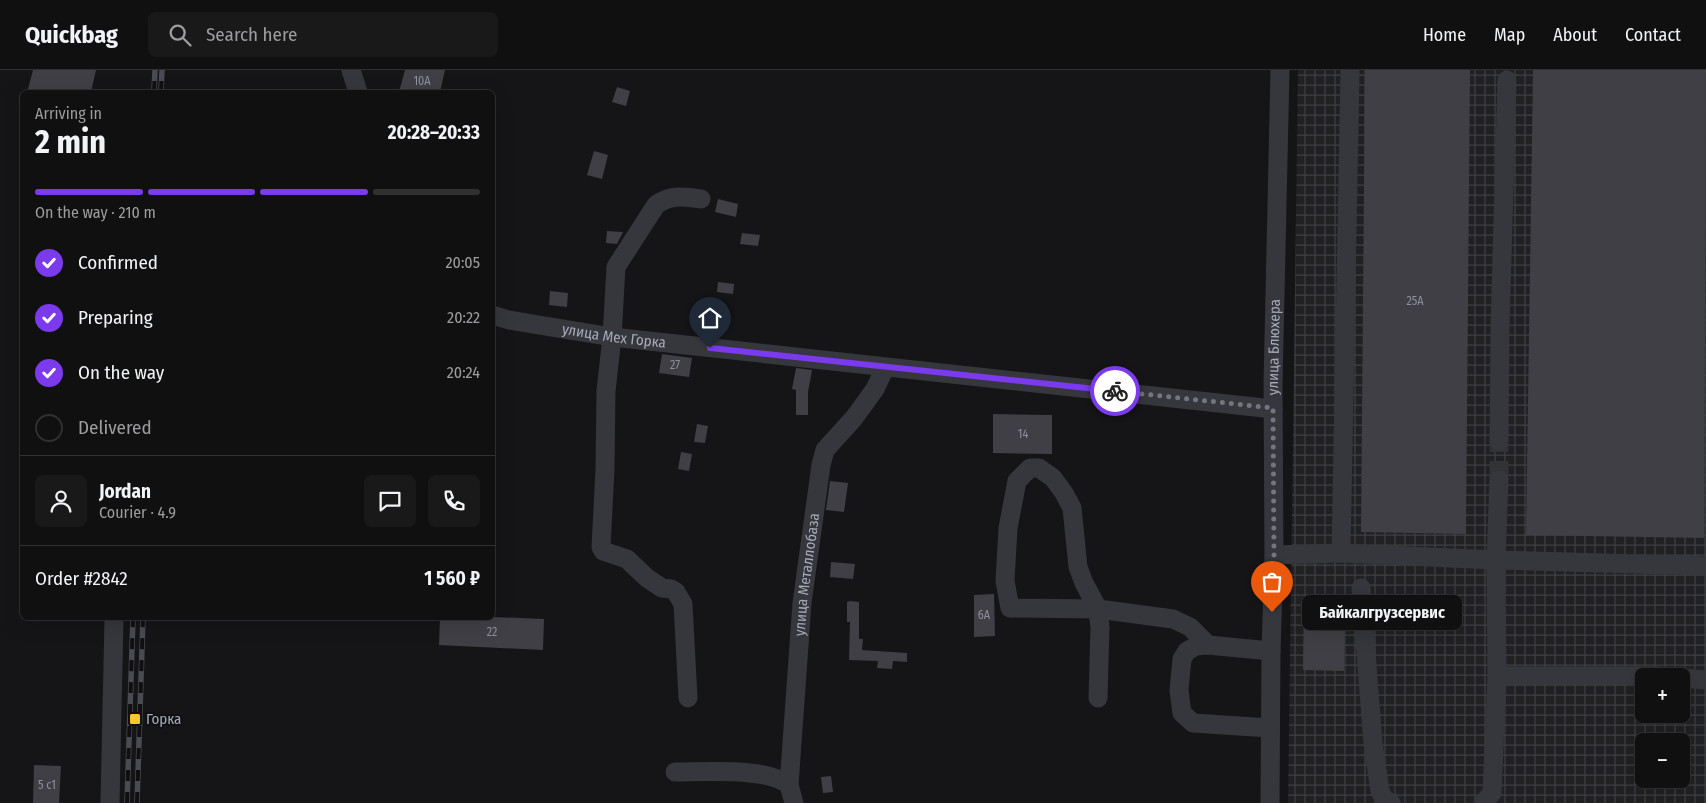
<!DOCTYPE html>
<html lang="en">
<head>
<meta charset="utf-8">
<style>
	:root { --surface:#101011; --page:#19191a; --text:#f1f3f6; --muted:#9c9d9f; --line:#303031; --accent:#7c3aed }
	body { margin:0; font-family:"Fira Sans Condensed",sans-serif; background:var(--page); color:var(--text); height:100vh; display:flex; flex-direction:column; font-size:19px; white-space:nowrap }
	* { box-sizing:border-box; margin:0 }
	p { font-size:16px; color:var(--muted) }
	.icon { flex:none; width:28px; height:28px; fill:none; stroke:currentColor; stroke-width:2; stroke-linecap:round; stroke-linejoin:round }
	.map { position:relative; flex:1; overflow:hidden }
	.sheet { position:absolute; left:20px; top:20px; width:475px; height:530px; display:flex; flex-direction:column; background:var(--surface); border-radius:8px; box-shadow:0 5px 20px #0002,0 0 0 1px var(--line) }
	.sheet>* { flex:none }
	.tools { position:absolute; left:1635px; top:598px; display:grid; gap:10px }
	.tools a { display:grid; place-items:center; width:55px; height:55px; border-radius:8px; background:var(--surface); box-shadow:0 5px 20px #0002,0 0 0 1px var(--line); font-size:25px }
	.pin { position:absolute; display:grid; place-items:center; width:42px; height:42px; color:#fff; margin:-51px -21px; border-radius:50% 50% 50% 0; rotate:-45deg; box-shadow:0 0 5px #0007 }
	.pin .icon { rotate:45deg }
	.courier { position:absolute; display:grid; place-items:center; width:50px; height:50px; margin:-25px; border:4px solid #7c3aed; border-radius:50%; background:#fff; color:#222; box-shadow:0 1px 6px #0007 }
	.bubble { position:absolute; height:35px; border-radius:8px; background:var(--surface); box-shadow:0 5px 20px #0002,0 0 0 1px var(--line); font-size:16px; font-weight:700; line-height:35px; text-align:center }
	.headline em { font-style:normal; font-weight:700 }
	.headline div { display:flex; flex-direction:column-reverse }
	.headline { display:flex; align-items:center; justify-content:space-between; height:85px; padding:0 15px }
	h1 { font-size:32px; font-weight:700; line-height:38px }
	.bar { display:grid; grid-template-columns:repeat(4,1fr); gap:8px 5px; align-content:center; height:60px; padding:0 15px }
	.bar i { height:6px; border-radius:4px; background:var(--line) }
	.bar .active { background:var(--accent) }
	.bar p { grid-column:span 4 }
	.line { display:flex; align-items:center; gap:12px; padding:0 15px; border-top:1px solid var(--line) }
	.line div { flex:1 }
	.round { display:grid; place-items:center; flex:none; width:52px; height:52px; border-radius:8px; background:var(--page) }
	ol { padding:0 15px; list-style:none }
	li { display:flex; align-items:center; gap:15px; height:55px }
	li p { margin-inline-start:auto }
	li .icon { padding:5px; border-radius:50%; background:var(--accent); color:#fff; stroke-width:4 }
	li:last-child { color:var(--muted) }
	li i { width:28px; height:28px; border:2px solid var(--line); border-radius:50% }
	header { display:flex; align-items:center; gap:30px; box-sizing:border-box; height:70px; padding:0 25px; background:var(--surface); border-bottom:1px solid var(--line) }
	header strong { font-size:24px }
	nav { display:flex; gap:28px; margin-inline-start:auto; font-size:18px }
	.search { width:350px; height:45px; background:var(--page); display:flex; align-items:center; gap:12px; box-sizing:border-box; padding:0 18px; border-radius:8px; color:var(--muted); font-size:19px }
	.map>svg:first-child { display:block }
</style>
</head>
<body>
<header>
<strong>Quickbag</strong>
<div class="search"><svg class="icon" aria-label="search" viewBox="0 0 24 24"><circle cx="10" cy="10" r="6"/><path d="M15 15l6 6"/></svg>Search here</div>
<nav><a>Home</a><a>Map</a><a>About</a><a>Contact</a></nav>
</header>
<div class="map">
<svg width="1706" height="733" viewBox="0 0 1706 733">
	<defs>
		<pattern id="industrial-grid" width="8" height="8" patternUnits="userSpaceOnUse" patternTransform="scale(1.25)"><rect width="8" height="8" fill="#212124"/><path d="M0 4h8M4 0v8" fill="none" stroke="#3e3f42"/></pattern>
	</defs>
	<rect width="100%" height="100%" fill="#151517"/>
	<path fill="url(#industrial-grid)" fill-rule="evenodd" d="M1298 0H1706V733H1288ZM1644 606H1681V644H1644ZM1644 671H1681V709H1644Z"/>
	<path fill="#3f3f45" d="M33 0H96L91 22H42L28 19Z
		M405 0H445L440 22H399Z
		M1365 0H1470L1466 464 1361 462Z
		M1533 0H1706L1704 468 1526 465Z
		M617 17 630 21 626 36 612 32Z
		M594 81 608 85 602 109 587 105Z
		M718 129 738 134 736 147 715 142Z
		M607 161 623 162 617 174 606 173Z
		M742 163 760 165 758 176 740 174Z
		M718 212 734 214 733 224 717 222Z
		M550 221 568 223 567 237 549 235Z
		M662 284 692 288 689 307 659 303Z
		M796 298 812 300 808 322V345H796V320L792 319Z
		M993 344 1052 345V384L993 383Z
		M697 354 708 356 705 373 694 372Z
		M681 382 692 384 689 401 678 399Z
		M830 411 848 413 844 442 826 440Z
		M831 492 855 494 853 509 830 507Z
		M994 524 995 566 974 567V525Z
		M1304 525H1345L1344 601 1303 600Z
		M850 531 859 532V569H863L862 580 907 583V592L893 591 892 599 877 598 878 591 849 590 850 552H847V532Z
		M492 547 544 549 543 580 439 575 440 548Z
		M34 695 61 696 59 733H33Z
		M831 706 833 722 823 723 821 707Z"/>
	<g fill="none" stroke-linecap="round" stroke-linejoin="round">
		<path stroke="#323337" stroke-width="19" stroke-dasharray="19 9" stroke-linecap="butt" d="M1499 410V371"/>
		<g stroke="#36363d" stroke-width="19">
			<path d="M351 0 358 22"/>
			<path id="s1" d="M492 245 509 250 612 267 1273 339"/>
			<path d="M1499 371 1500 258 1507 10"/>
			<path d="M1341 483 1350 0"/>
			<path d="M1274 485 1341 483 1496 490 1706 496"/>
			<path d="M1361 518 1373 673 1380 721 1384 729 1391 733"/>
			<path d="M1497 606H1659"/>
			<path d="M1681 608 1706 610"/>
			<path d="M688 628 683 534 676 522 671 519 662 518 647 508 627 489 603 481 601 477 605 399 606 321 612 267 616 197 656 135C671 124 684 127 701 129"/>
			<path d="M1098 628 1100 558 1098 539 1084 513 1078 497 1072 438 1064 423 1053 408 1039 398H1030L1017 411 1008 458 1005 511 1010 538 1098 539 1173 549 1190 557 1208 575"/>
			<path d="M1270 658 1193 653 1182 643 1179 620 1182 589 1187 581 1196 576 1208 575 1271 581"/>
			<path d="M675 702C705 702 767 697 789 715"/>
			<path d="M110 733 114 548"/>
			<path id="s2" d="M794 733 789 715 802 533 821 395 825 380 854 348 875 319 885 298"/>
			<path id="s3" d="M1270 733 1271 581 1274 485 1273 314 1280 0"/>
			<path d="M1483 733 1492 723 1497 606 1496 490 1499 410"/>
		</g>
		<defs>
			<path id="rail" d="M154 22 155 0
				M161 22 162 0
				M127 733 133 548
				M137 733 143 548"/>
		</defs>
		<use href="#rail" stroke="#494a52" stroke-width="5.5"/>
		<use href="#rail" stroke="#101012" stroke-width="4" stroke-dasharray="11" stroke-linecap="butt"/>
	</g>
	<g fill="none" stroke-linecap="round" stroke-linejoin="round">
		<path stroke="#737680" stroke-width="5" stroke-dasharray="0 9" d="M1115 321 1273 338 1274 485 1272 542"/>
		<path stroke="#7c3aed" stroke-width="6" d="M710 278 1115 321"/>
	</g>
	<rect fill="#ffc725" stroke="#101012" stroke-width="2" x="129" y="643" width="12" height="12" rx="2.5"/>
	<g text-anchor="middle" stroke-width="4" stroke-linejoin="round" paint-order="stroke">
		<g font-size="12" fill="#8c8f9c">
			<text x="422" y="15">10А</text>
			<text x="1415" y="235">25А</text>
			<text x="675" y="299">27</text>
			<text x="1023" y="368">14</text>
			<text x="984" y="549">6А</text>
			<text x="492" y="566">22</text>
			<text x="47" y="719">5 с1</text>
		</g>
		<g font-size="15" fill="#a6aab9" stroke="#101012">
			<text dy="5" stroke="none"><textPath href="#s1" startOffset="124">улица Мех Горка</textPath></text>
			<text dy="5" stroke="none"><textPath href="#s3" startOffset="456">улица Блюхера</textPath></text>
			<text dy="5" stroke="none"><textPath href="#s2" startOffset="230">улица Металлобаза</textPath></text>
		</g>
		<g font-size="15" fill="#a6aab9" stroke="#101012" text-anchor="start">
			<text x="146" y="654">Горка</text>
		</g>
	</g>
</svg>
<div class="tools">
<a>+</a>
<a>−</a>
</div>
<div class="pin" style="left:1272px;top:542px;background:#ea580c"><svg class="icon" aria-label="bag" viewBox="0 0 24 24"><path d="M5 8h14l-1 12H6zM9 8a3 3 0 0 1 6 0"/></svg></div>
<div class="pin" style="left:710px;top:278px;background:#1f2937"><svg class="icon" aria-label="home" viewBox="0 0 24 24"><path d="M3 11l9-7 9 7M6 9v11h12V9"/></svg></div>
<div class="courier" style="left:1115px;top:321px"><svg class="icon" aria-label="bike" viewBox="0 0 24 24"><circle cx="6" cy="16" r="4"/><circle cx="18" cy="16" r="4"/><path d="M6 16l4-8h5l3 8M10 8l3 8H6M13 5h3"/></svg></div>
<div class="bubble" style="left:1302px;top:525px;width:160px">Байкалгрузсервис</div>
<section class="sheet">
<div class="headline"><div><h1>2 min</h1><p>Arriving in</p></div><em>20:28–20:33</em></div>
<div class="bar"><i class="active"></i><i class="active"></i><i class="active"></i><i></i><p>On the way · 210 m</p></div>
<ol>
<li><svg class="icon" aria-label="check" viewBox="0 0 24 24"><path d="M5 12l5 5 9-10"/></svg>Confirmed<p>20:05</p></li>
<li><svg class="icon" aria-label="check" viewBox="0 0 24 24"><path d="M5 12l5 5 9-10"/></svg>Preparing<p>20:22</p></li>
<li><svg class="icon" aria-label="check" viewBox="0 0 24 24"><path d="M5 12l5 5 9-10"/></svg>On the way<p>20:24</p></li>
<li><i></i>Delivered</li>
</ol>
<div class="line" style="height:90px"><a class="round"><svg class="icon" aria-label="person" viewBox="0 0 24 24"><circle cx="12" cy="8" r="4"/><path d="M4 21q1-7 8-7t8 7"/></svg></a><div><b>Jordan</b><p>Courier · 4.9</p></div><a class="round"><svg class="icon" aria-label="chat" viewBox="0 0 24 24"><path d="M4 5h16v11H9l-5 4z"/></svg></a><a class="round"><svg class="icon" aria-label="phone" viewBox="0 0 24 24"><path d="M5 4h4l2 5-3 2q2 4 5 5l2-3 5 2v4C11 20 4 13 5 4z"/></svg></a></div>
<div class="line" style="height:65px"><div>Order #2842</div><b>1 560 ₽</b></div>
</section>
</div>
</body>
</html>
